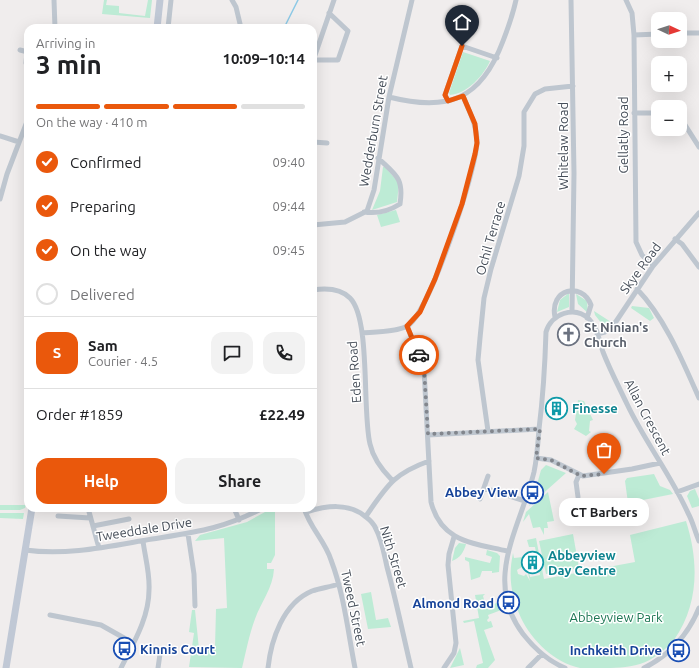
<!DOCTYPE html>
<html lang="en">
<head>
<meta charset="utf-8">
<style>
	:root { --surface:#fff; --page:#f2f2f2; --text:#202124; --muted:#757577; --line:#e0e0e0; --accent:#ea580c }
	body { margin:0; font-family:Ubuntu,sans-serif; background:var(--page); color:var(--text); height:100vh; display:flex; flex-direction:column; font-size:15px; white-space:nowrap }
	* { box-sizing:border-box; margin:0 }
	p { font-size:13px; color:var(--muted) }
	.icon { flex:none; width:22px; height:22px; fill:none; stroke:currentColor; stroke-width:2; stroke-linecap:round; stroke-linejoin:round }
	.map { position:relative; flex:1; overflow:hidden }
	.sheet { position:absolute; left:24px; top:24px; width:293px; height:488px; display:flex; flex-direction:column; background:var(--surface); border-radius:12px; box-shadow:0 4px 16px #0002 }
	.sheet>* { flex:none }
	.needle { width:26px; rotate:94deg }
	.fabs { position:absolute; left:651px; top:12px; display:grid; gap:8px }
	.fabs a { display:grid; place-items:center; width:36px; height:36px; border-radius:8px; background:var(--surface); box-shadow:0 4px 16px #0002; font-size:20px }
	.pin { position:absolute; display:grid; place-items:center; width:34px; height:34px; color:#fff; margin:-41px -17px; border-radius:50% 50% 50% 0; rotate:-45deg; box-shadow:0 0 4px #0007 }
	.pin .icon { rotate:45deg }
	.courier { position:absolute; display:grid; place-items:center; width:40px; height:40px; margin:-20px; border:3px solid #ea580c; border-radius:50%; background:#fff; color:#222; box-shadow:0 1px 5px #0007 }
	.bubble { position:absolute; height:28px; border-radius:12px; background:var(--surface); box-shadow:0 4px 16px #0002; font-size:13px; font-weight:600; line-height:28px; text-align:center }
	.head em { font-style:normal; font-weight:600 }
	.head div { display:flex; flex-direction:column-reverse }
	.head { display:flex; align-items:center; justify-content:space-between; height:68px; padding:0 12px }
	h1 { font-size:26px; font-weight:600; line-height:30px }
	.bar { display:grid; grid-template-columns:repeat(4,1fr); gap:6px 4px; align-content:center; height:48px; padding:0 12px }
	.bar i { height:5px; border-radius:3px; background:var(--line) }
	.bar .on { background:var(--accent) }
	.bar p { grid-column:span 4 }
	.line { display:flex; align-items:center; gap:10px; padding:0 12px; border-top:1px solid var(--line) }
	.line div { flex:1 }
	.round { display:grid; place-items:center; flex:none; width:42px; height:42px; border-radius:12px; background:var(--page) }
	ol { padding:0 12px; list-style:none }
	li { display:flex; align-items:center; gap:12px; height:44px }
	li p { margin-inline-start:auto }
	li .icon { padding:4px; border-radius:50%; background:var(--accent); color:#fff; stroke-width:4 }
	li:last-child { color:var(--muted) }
	li i { width:22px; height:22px; border:2px solid var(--line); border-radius:50% }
	.primary-button { display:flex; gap:8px; margin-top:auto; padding:8px 12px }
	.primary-button a { flex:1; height:46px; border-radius:12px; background:var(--accent); color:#fff; font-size:16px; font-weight:600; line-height:46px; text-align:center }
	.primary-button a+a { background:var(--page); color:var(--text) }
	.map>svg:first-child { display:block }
</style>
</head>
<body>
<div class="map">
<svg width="699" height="668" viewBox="0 0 699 668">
	<rect width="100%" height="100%" fill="#f0eded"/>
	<path fill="#bdebd5" d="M104 0H107L106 5 119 6V13L145 16 148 0H152L150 18 102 14Z
		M463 52 490 61C484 75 467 94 450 95L449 93Z
		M383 167H385L399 183 397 202 372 210 380 191Z
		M396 210 400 222 381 227 377 215Z
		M569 293V307L557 312 560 300Z
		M576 294 587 301 588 313 578 304Z
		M632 306 649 308 654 318 650 321 631 308Z
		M594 311 611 322 606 325 602 324 595 315Z
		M578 400 584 401 593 420 590 421 589 431 591 432 586 436 574 429 577 424 575 420Z
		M546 465 566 473 529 506 536 488 541 470Z
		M654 474 660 486 670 490 673 494 628 503 625 481 627 478Z
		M695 489 699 499V506L692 508 687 496 690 491Z
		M548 492 554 521 547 522 548 528H544V535L540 527 533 528 529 514 523 522 526 512Z
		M0 505H26L25 508 20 510H0Z
		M275 510V555L271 563H267V569H274C273 588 261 602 255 619 249 635 246 652 242 668L189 667 194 633 189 632 192 610H195L199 649 215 647 216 609 227 608 224 538 195 541 200 535 247 522 265 512Z
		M0 513H24L23 519 0 518Z
		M686 521C699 562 699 604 674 640 665 650 653 660 640 664 627 668 614 668 601 668 594 668 586 668 580 668 555 663 532 641 521 618 511 595 508 577 513 553L514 558 523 557 525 568 522 567 517 570 518 574 524 576 526 574 530 581 525 561 527 562 530 577 540 575 535 547H529L527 540 536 538 544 579 635 562 630 535Z
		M573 534 579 568 546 574 539 541Z
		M459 543 466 544C464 552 460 558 452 561L455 548Z
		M487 550 497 553 500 556 499 572 492 573V571H482L480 577 471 580 469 562 465 560V557L490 563 492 557 486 555Z
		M371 592 376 620 388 618 391 627 368 629 361 594Z
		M485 594 483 596 486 607 502 601 504 609 488 615 489 618 487 620 488 622 491 621 493 627 484 630 495 660 488 668H476L477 665 483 663 474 621 464 623 463 621 479 618 475 595Z
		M460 648 464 665 450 668Z"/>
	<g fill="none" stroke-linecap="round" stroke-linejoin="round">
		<path stroke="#8dc9e6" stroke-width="1.5" d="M284 28 298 0"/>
		<path stroke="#bec6cf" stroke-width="5" d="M54 0 55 28
			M232 0 236 7 241 28
			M571 0 574 173 572 312
			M626 0 632 13 634 35 636 242 642 255 653 266
			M168 28 171 0
			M680 33H699
			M634 35 658 34
			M20 50 28 52
			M314 60H338L348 31 329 13
			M313 61 334 0
			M26 63 27 52
			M389 97C448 112 481 100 503 41 508 28 513 14 516 0
			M448 101 445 95 462 46 497 58
			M634 113H658
			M680 117 699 147
			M0 136 19 142
			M313 142 327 143
			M0 199 7 174 28 119
			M364 212C377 214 389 211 400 204 404 178 396 175 378 158
			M313 225 345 222 367 211 374 190 389 97 412 0
			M675 239 682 244 699 267
			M637 289C665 318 683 362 699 398
			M313 290C326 288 340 288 350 298 371 319 362 412 370 444 373 458 382 470 392 480
			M555 317C549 289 582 281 591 305L587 318
			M407 326 424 369 431 502C441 542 473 543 507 551
			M362 333C374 332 399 332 409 325 431 307 476 172 477 142 477 125 469 111 463 96
			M597 334 605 332 613 326 653 266 699 213
			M488 431 478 360 480 338 484 298 491 269 519 176 524 146V112L535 94 545 89 573 86
			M428 435 539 429
			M536 458 551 460 583 476 632 469 660 463
			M484 488 525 501
			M677 492 699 484
			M578 497 576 482 579 475
			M480 499 488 476
			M88 508 99 548
			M234 508 239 520
			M304 508C310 528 325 541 331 560 344 594 348 632 355 668
			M306 512C326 506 348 502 366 517 370 520 374 524 376 529 382 540 384 554 387 567 396 600 403 634 411 668
			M58 516 90 518
			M366 516C387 486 393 474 429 461
			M93 526 129 519
			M188 534 194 574 195 606
			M25 550C68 556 110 546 152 539 196 532 223 529 263 508
			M50 615 101 625 133 643
			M121 668C133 644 149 618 149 590 150 573 145 557 143 541
			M158 668 160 654
			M268 668C271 640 283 603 312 591 321 588 330 587 339 584
			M444 668 454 653 456 643 448 565 449 554 454 537
			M528 668 542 654
			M565 668C548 661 534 648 523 634 482 580 521 526 534 472 537 458 538 443 539 429 543 397 545 365 546 332 551 314 574 305 589 319 598 328 599 341 603 352 610 370 619 387 627 404 645 442 671 475 688 513 693 522 695 532 699 541
			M644 668C670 655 688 635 699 608"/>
		<path stroke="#c0c8d5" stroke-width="7" d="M157 28 160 0
			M6 668 32 508"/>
	</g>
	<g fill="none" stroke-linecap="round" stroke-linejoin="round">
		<path stroke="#82868d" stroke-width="4" stroke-dasharray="0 7.2" d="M419 355 424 369 428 434 540 429 536 458 551 460 581 476 604 474"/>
		<path stroke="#ea580c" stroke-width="5" d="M419 355 407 326 420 312 435 279 462 204 475 154 477 143 475 124 463 96 448 101 445 95 462 46"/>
	</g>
	<defs>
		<symbol id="church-ring" viewBox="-11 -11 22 22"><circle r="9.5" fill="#fff" stroke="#6b7280" stroke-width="1.5"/><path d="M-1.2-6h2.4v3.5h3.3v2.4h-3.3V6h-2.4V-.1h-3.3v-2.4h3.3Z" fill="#6b7280"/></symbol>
		<symbol id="building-ring" viewBox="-11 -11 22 22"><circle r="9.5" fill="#fff" stroke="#0f9aa8" stroke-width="1.5"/><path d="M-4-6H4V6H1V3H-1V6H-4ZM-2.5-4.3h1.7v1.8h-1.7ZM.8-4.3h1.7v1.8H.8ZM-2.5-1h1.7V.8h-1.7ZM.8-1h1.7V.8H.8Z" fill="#0f9aa8"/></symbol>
		<symbol id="bus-ring" viewBox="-11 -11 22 22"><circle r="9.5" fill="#fff" stroke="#1a4fb4" stroke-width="1.5"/><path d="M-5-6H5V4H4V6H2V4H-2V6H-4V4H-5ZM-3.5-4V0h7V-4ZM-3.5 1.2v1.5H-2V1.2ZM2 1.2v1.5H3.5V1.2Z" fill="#1a4fb4"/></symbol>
	</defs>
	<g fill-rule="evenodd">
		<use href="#church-ring" x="556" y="322" width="25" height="25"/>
		<use href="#building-ring" x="544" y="396" width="25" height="25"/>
		<use href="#bus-ring" x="520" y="480" width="25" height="25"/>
		<use href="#building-ring" x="520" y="550" width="25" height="25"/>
		<use href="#bus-ring" x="496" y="590" width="25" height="25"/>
		<use href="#bus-ring" x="112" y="636" width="25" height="25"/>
		<use href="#bus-ring" x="666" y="638" width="25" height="25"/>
	</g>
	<g text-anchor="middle" stroke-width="3" stroke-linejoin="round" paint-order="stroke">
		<g font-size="13" fill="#464e59" stroke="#fff">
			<text transform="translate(373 131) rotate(-80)" y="5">Wedderburn Street</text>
			<text transform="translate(623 135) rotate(-90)" y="5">Gellatly Road</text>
			<text transform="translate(563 146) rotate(-90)" y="5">Whitelaw Road</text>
			<text transform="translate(490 238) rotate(-74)" y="5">Ochil Terrace</text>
			<text transform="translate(640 268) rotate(-54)" y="5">Skye Road</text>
			<text transform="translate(354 372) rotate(-94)" y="5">Eden Road</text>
			<text transform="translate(648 417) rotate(62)" y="5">Allan Crescent</text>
			<text transform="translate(144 529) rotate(-9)" y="5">Tweeddale Drive</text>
			<text transform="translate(394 557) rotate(73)" y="5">Nith Street</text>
			<text transform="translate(354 608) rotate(78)" y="5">Tweed Street</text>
		</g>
		<g font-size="13" font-weight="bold" fill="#5b616d" stroke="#fff" text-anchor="start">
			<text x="584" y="332">St Ninian's<tspan x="584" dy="15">Church</tspan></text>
		</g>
		<g font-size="13" font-weight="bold" fill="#0d838f" stroke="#fff" text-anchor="start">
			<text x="572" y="413">Finesse</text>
			<text x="548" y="560">Abbeyview<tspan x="548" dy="15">Day Centre</tspan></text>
		</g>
		<g font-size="13" font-weight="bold" fill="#164399" stroke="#fff" text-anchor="end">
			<text x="518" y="497">Abbey View</text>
			<text x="494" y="608">Almond Road</text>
			<text x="140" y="654" text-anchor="start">Kinnis Court</text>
			<text x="662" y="655">Inchkeith Drive</text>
		</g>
		<g font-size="13" fill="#1c7653" stroke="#fff">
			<text x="616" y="622">Abbeyview Park</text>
		</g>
	</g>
</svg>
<div class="fabs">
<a><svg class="needle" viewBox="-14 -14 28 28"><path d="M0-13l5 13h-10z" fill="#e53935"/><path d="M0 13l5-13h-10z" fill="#757577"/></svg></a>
<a>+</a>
<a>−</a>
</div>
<div class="pin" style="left:604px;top:474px;background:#ea580c"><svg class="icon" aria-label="bag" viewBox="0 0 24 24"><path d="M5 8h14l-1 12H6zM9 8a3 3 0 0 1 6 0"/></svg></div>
<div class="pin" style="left:462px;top:46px;background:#1f2937"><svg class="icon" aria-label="home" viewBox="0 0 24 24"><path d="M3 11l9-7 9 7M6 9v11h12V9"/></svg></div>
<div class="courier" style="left:419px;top:355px"><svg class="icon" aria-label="car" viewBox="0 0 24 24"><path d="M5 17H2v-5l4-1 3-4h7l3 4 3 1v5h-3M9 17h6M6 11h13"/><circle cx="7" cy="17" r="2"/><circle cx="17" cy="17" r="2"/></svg></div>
<div class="bubble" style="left:559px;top:498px;width:90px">CT Barbers</div>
<section class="sheet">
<div class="head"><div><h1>3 min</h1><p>Arriving in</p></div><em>10:09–10:14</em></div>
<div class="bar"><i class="on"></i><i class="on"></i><i class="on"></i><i></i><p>On the way · 410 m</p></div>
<ol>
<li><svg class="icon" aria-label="check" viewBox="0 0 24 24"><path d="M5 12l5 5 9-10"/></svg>Confirmed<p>09:40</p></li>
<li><svg class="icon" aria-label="check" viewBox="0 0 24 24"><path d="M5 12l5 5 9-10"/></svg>Preparing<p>09:44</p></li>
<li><svg class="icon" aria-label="check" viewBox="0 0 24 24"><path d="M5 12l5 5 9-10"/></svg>On the way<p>09:45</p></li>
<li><i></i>Delivered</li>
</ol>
<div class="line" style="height:72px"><b class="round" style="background:var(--accent);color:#fff">S</b><div><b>Sam</b><p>Courier · 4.5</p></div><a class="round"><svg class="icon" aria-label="chat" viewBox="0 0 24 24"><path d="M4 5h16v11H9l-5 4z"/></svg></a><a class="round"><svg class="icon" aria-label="phone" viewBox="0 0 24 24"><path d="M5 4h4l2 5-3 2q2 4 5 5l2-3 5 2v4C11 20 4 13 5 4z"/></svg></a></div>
<div class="line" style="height:52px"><div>Order #1859</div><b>£22.49</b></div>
<div class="primary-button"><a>Help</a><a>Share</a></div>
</section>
</div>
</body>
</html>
